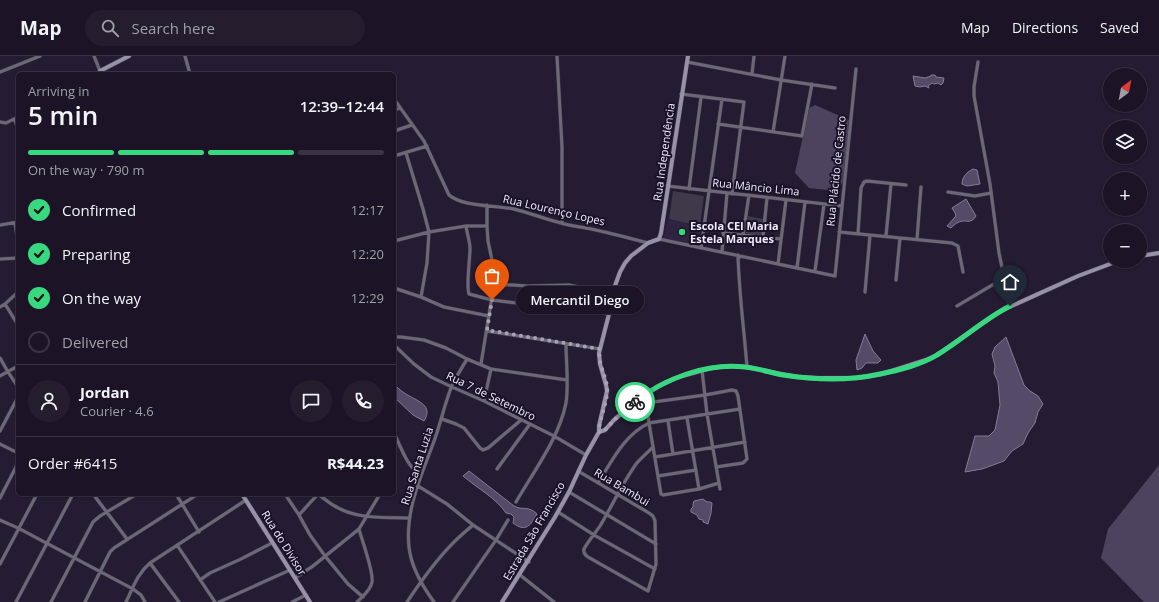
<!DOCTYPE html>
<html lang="en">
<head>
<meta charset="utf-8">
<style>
	:root { --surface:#1c1426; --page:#251d2e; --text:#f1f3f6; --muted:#a09ea7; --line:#3a3343; --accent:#38d880 }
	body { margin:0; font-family:"Open Sans",sans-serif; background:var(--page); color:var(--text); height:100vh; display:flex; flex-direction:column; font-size:15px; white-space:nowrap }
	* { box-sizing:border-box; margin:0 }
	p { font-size:13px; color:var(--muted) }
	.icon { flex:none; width:22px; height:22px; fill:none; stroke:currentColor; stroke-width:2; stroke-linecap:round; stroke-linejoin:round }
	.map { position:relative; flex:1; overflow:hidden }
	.drawer { position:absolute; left:16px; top:16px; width:380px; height:424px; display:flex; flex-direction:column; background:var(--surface); border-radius:6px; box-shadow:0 1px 3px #0004,0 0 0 1px var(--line) }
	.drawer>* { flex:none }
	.needle { width:26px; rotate:32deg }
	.controls { position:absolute; left:1103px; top:12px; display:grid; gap:8px }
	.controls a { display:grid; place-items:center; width:44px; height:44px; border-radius:50%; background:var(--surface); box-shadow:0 1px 3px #0004,0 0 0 1px var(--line); font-size:20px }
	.pin { position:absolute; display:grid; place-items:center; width:34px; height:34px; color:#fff; margin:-41px -17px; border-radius:50% 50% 50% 0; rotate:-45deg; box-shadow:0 0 4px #0007 }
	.pin .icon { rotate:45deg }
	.courier { position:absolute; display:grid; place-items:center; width:40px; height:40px; margin:-20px; border:3px solid #38d880; border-radius:50%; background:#fff; color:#222; box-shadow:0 1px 5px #0007 }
	.bubble { position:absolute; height:28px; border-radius:14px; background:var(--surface); box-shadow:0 1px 3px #0004,0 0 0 1px var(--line); font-size:13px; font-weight:600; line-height:28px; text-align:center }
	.head em { font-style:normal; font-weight:600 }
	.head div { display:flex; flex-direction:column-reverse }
	.head { display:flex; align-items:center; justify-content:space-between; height:68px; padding:0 12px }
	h1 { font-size:26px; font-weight:600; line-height:30px }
	.bar { display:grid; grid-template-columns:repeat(4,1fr); gap:6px 4px; align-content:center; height:48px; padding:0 12px }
	.bar i { height:5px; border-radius:3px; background:var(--line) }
	.bar .current { background:var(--accent) }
	.bar p { grid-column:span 4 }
	.line { display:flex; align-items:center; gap:10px; padding:0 12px; border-top:1px solid var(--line) }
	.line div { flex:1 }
	.round { display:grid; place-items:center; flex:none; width:42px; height:42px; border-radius:21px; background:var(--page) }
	ol { padding:0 12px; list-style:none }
	li { display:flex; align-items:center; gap:12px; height:44px }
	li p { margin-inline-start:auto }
	li .icon { padding:4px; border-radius:50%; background:var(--accent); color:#111; stroke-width:4 }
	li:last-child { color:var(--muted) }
	li i { width:22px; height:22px; border:2px solid var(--line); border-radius:50% }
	header { display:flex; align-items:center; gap:24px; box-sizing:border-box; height:56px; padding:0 20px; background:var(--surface); border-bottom:1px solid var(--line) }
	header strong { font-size:19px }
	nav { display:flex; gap:22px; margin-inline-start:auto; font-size:14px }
	.search { width:280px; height:36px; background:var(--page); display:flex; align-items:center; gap:10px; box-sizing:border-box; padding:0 14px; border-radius:22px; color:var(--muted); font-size:15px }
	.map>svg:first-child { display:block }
</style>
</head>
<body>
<header>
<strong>Map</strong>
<div class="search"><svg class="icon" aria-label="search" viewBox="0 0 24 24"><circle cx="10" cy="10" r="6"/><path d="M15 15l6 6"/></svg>Search here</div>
<nav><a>Map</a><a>Directions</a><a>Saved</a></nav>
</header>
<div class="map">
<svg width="1159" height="546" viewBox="0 0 1159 546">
	<rect width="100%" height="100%" fill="#251b33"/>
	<path fill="#2f2341" d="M668 163 701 170 698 190 663 183Z"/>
	<path fill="#3f394a" d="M673 135 704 140 700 170 669 163Z
		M748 160 763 163 762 180 745 177Z"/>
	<path fill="#4d435f" d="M815 49 849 64 844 124 837 135 809 132 795 117 809 52Z
		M1159 409V546H1144L1101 502 1108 473Z"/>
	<path fill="#554b68" stroke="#847b94" d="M931 19H935L936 21 944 22 943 27 941 29 938 27 934 28 932 27 928 30 929 32 925 30 920 31 915 30 913 20 925 22 931 20Z
		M973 113 977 114 980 128 967 130 962 128C962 121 967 116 973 113Z
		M966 143 976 160C971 169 965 163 959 166 956 167 953 170 951 172L947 170 956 160 955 157 952 152Z
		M865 278 873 295 881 304 878 307H866L862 312 857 314 856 304Z
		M1006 281 1024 329 1030 335 1038 340 1043 348 1038 356 1035 367 1028 377 1023 388 1012 395 1004 405 982 413 965 416 975 380H989L995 374 1000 349 998 326 994 317 995 310 992 298 995 291Z
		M394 328C398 332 402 336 406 338 417 345 434 349 424 365L413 359 394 341Z
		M469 415 514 450C523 455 528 449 537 458 531 469 526 477 513 467L514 461 511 458 506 457C496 442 477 432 463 420Z
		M703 443 707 446H710L712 447 711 457 708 468 703 466V464L699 463 697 459 691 456V453L693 451V448L694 445Z"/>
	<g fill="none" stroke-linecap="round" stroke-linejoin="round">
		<defs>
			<path id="street" d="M94 0 100 15 96 18
				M185 0 190 18
				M557 0 562 91V167
				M687 6 781 24 835 32
				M978 6 974 31V40L990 128 999 197 1010 250
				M0 16 40 0
				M752 18 754 0
				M681 38 744 46 732 138
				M394 43 424 85 449 139C463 151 495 149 514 153 530 157 545 163 561 167 571 170 582 171 591 173 610 177 629 182 648 187
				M394 54 400 52
				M14 63 18 72
				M0 66 6 67 18 61
				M718 68 802 80 812 28
				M394 75 412 69
				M773 76 785 0
				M406 97 423 153 429 176 427 207 421 241
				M394 100 427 90
				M667 130 842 150
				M689 133 701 41
				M948 136 975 140 991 137
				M15 167 18 187
				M0 169 18 166
				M466 170C467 178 470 185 470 193 470 203 466 230 469 238L492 244 609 258
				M839 176 952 187 958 190 963 216
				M723 177 781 183
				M858 178 861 132 864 126 867 125 906 129
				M743 179 749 139
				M763 180 767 142
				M886 180 891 128
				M659 183 835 220 856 13
				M917 183 921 131
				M394 185 429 176 466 170H487
				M701 192 722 43
				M722 196 727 137
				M738 199C739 237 744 273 747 311
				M0 203 18 202
				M778 208 786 144
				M797 212 805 146
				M815 215 824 148
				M896 224 900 182
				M494 228 528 230 569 229 612 238
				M394 232 421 241 444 251 489 260
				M865 236 870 179
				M5 248 18 269
				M957 250 1004 222
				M0 251 5 248 18 236
				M487 275 600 293
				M394 281H401L424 284 446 292 467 303 491 313 567 324
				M394 289 414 308 431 321 452 331 484 345 554 380 586 399
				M0 302 8 316 18 331
				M481 308 494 228 493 209 488 185 487 170V149
				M702 314 707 358 720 433
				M0 320 18 310
				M643 339 646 347 649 367 661 438 663 439 699 433 719 427
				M484 345 491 313
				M646 347 705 339 732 334 736 335 738 340 747 403 743 407 716 411
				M687 362 699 433
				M442 363 456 368 464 372 480 392 483 394 488 392 521 364
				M668 365 673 398
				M0 375 18 341
				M394 377C400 389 408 413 421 419
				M0 388 18 397
				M655 401 745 386
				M497 413 530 368
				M578 415 649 457 653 460 655 465 656 508 648 535 588 501C585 499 583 497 584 493 587 487 596 476 600 470 612 450 622 428 636 408 641 402 647 397 653 391
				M658 420 696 414
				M598 427C612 405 624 379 649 367L740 353
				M418 430 447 448 473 469 529 506
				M569 436 656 488
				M93 438 127 483
				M176 438 199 476
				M285 438 299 459 310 479 325 500 348 528 363 541
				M318 438C323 442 328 446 333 449 356 464 384 461 410 462
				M0 442 18 407
				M516 446C534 415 559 382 566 347 569 328 566 307 566 288
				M558 456 594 479 655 513
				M299 459 318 438
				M0 464 18 472 133 533 141 539 145 546
				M177 489 215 546
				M150 507 179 546
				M0 508 37 438
				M520 519 554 546
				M295 522 313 510 359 473 380 438
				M200 524 210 517 241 503 272 487
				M16 546 73 438
				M51 546 93 466 100 460 137 438
				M85 546 110 496 114 492 198 438
				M126 546C133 532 137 518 150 507L246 444
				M219 546 290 514
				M292 546 306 539
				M357 546C362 541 371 534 372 526 374 516 362 485 359 473
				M407 546C421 525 436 504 454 486 460 480 466 475 473 469
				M434 546C423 531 411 511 409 491 405 455 421 420 433 388 440 370 444 350 451 332 455 322 462 312 467 303
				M453 546 496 484 508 464"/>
			<path id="secondary" d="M101 18 100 15 129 0
				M1140 200 1159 197
				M599 376 605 374 614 364 643 339 666 326 682 320 711 312 728 310 747 311 781 318 798 321 818 322H857L882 318 926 304 937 299 996 258 1005 253 1078 220 1118 205
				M242 438 310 546
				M502 546 555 461 569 436 586 399 599 376V370L607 335 606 329 600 308 599 297 609 258 612 238 620 216 625 207 631 200 648 187 659 183 661 177 688 0"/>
		</defs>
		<use href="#street" stroke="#41384f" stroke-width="4"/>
		<use href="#secondary" stroke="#41384f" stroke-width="5"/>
		<use href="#street" stroke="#6d6876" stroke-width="3"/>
		<use href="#secondary" stroke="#9891a7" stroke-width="4"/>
	</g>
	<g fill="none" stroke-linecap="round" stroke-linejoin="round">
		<path stroke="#a9a2b5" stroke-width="4" stroke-dasharray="0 7.2" d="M492 244 487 274 600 293C597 306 605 317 607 330 609 345 599 361 599 376L605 374 614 364 635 346"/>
		<path stroke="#38d880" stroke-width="5" d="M635 346C665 322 706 307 745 311 758 312 771 317 783 319 815 324 849 325 880 318 897 315 923 308 937 299 962 284 984 263 1010 250"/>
	</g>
	<circle fill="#38d880" stroke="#1b1229" stroke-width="1.5" cx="682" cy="176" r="4"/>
	<g text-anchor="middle" stroke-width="4" stroke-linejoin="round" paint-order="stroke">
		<g font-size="11" fill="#f0eafb" stroke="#1b1229">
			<text transform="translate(664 96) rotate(-82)" y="4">Rua Independência</text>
			<text transform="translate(836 115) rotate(-84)" y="4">Rua Plácido de Castro</text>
			<text transform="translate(756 131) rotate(6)" y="4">Rua Mâncio Lima</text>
			<text transform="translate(554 154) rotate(13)" y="4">Rua Lourenço Lopes</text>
			<text transform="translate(491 340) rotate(26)" y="4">Rua 7 de Setembro</text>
			<text transform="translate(417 410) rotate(-72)" y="4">Rua Santa Luzia</text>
			<text transform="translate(622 431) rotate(31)" y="4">Rua Bambui</text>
			<text transform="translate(534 475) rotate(-60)" y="4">Estrada São Francisco</text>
			<text transform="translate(284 487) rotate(58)" y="4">Rua do Divisor</text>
		</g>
		<g font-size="11" font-weight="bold" fill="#f0eafb" stroke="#1b1229" text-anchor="start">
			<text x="690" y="174">Escola CEI Maria<tspan x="690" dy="13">Estela Marques</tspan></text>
		</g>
	</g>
</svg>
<div class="controls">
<a><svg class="needle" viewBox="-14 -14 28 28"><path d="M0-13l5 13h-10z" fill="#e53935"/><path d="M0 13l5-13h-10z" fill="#a09ea7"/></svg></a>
<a><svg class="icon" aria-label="layers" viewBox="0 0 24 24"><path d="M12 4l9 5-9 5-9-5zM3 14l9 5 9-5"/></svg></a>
<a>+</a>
<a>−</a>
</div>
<div class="pin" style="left:492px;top:244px;background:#ea580c"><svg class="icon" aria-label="bag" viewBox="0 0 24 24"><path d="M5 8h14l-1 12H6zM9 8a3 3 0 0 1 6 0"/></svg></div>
<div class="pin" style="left:1010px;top:250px;background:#1f2937"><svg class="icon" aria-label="home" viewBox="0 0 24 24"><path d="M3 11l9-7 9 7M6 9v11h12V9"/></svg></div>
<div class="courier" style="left:635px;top:346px"><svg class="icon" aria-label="bike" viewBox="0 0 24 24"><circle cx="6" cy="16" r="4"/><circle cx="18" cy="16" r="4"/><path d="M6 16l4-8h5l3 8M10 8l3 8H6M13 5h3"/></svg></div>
<div class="bubble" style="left:516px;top:230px;width:128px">Mercantil Diego</div>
<section class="drawer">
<div class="head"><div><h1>5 min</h1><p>Arriving in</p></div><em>12:39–12:44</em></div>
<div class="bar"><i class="current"></i><i class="current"></i><i class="current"></i><i></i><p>On the way · 790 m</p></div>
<ol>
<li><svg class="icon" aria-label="check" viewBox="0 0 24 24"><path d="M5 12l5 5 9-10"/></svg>Confirmed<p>12:17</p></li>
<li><svg class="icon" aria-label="check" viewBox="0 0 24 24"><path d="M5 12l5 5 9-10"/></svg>Preparing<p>12:20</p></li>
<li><svg class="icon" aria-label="check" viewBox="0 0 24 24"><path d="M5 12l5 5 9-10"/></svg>On the way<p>12:29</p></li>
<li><i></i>Delivered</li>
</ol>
<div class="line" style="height:72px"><a class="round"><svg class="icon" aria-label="person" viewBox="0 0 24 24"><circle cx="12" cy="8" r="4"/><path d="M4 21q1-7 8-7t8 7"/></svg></a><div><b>Jordan</b><p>Courier · 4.6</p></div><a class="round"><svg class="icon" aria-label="chat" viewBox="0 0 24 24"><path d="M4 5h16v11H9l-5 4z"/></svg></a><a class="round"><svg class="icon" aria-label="phone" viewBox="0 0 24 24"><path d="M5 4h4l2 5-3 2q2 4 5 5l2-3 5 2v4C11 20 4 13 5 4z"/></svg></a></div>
<div class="line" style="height:52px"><div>Order #6415</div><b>R$44.23</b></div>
</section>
</div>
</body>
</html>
